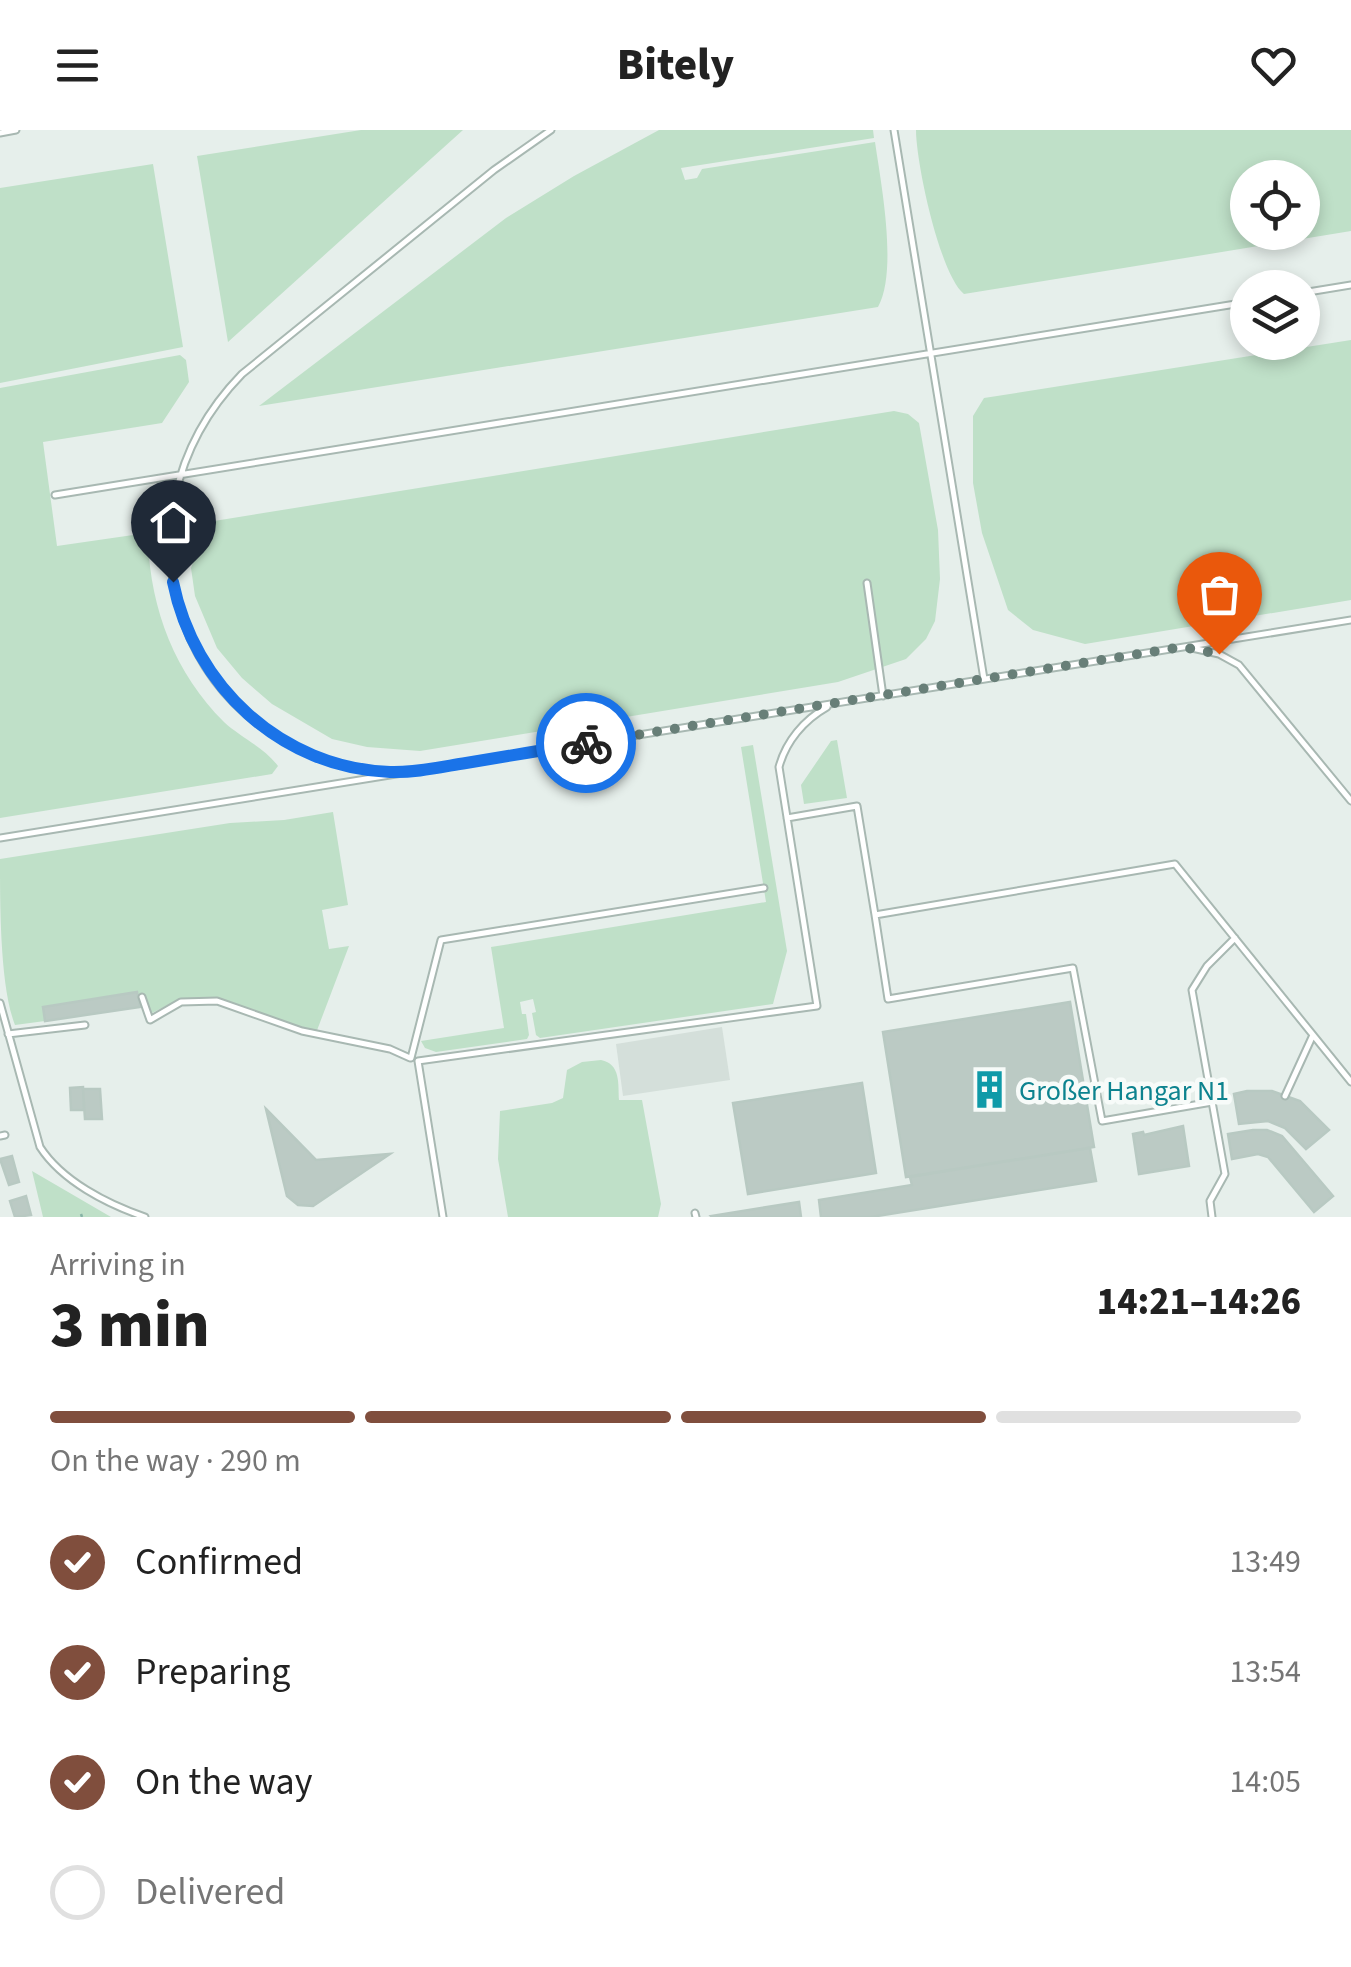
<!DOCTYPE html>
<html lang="en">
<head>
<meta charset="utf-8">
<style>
	:root { --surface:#fff; --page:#f2f2f2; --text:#222; --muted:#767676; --line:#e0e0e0; --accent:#804e3d }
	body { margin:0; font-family:"Source Sans 3",sans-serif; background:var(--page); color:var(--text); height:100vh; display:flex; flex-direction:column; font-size:38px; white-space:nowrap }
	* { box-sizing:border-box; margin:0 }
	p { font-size:32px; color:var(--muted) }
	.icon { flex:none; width:55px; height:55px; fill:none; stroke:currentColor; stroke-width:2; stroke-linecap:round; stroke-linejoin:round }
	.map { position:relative; height:1087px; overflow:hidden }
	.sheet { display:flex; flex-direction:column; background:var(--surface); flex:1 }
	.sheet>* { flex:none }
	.buttons { position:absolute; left:1230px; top:30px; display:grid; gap:20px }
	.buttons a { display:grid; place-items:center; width:90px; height:90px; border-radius:50%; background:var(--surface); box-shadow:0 5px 15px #0003; font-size:50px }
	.pin { position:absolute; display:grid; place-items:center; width:85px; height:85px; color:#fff; margin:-102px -42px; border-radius:50% 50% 50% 0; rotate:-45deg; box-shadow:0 0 10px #0007 }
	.pin .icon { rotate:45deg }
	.courier { position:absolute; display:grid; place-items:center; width:100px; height:100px; margin:-50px; border:8px solid #1a73e8; border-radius:50%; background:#fff; color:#222; box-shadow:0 2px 12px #0007 }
	.head em { font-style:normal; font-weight:800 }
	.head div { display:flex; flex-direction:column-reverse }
	.head { display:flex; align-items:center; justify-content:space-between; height:170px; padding:0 50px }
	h1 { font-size:65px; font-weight:800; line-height:75px }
	.bar { display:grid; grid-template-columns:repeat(4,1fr); gap:15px 10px; align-content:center; height:120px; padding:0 50px }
	.bar i { height:12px; border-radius:8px; background:var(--line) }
	.bar .active { background:var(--accent) }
	.bar p { grid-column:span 4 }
	ol { padding:0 50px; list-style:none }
	li { display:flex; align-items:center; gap:30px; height:110px }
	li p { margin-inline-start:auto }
	li .icon { padding:10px; border-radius:50%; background:var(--accent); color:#fff; stroke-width:4 }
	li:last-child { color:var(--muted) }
	li i { width:55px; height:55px; border:5px solid var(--line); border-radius:50% }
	header { display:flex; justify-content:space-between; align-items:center; height:130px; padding:0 50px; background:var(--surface); font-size:45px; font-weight:800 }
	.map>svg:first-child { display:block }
</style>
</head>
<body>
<header><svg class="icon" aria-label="menu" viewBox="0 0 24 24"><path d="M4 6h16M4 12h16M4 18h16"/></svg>Bitely<svg class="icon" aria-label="heart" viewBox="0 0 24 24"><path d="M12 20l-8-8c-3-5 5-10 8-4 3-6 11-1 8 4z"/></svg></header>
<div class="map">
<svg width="1351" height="1087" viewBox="0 0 1351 1087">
	<rect width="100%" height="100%" fill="#e6efeb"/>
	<path fill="#d4dfda" d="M722 897 730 950 623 966 616 914Z"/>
	<path fill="#bfe0c8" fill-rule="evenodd" d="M361 0H463L228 212 197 26Z
		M659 0H873L874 8 681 38 685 50 697 48 702 39 875 12C881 53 898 141 878 177L259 276 506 88 574 46Z
		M916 0H1351V101L964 164C940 145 916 33 916 0ZM1248 48H1302V102H1248Z
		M153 34 183 217 0 253V58Z
		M1351 210V470L1085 514 1033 500 1008 480 982 403 973 353V286L984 268Z
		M180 225 186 230 189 252 162 293 43 312 57 416 140 404 148 412C151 480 175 543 224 592 240 607 265 618 278 636L272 644 0 688V258Z
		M894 281 908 284 919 293 938 400 940 449 935 491 926 509 906 529 838 552 420 621 367 617 332 609 272 574 242 548 217 518 195 466 191 438 208 392Z
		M837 610 847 668 804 674 801 655 831 611Z
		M753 615 787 821 773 874 540 908 536 905 532 883 536 882 533 869 520 872 522 884H526L529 905 527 909 436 922 425 918 421 911 504 898 491 817 766 772 741 617Z
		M333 682 348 775 322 780 329 819 349 816 316 903 222 869H180L150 884 145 866H139L136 862 44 877 45 891 15 895C0 857 0 775 0 729L230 693 284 690Z
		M601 930C621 934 618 954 619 970H642L661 1074 658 1087H508L498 1029 500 981 552 973 563 968 567 940 582 932Z
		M32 1041 111 1087H43Z"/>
	<path fill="#bbcac4" stroke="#b8c9c2" stroke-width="2.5" d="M137 862 140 877 45 891 43 877Z
		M1070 872 1094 1017 906 1047 883 902Z
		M862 953 876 1043 748 1064 733 973Z
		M83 957 84 980H71L70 958Z
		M83 959H100L102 989H85Z
		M1247 961H1272L1300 971 1329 1000 1306 1019 1285 998 1268 991 1239 994 1234 964Z
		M266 979 316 1030 390 1024 313 1076 298 1075 287 1066Z
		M1183 996 1189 1036 1139 1044 1133 1004 1143 1002 1144 1005Z
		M1253 1000H1267L1282 1006 1333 1066 1314 1082 1268 1027 1258 1024 1232 1029 1228 1004Z
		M1090 1018 1096 1051 871 1087H821L819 1070 912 1055 910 1047Z
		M12 1026 19 1052 9 1055 0 1029Z
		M26 1066 31 1085 15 1087 10 1071Z
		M799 1072 801 1087H712L711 1086Z"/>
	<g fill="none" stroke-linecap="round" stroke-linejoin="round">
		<defs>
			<path id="lane" d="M894 0 984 549
				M0 3 16 0
				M1302 163 1351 155
				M55 365 1248 172
				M867 453 883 566
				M1192 518 1219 524 1239 535 1351 671
				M391 642C182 629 98 392 242 244L494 40 551 0
				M787 688 857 676 875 785
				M0 708 1351 490
				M142 867 150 890 181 872 217 871 302 901 390 919 410 928
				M0 873 40 1017C62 1051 107 1074 145 1087
				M8 904 85 895
				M411 928 441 810 764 758
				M1285 966 1313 905
				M1212 972 1102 991 1073 838 888 869 875 785 1175 734 1351 952
				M0 1006 5 1005
				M695 1083 696 1087
				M443 1087 418 931 817 876 779 637C786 611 804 590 827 577
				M1212 1087 1210 1071 1225 1044 1192 860 1207 836 1235 808"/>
		</defs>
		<use href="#lane" stroke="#a8b8b2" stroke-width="9"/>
		<path stroke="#86b3a5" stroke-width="2.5" stroke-dasharray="5 8" stroke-linecap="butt" d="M81 1084 82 1087"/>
		<use href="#lane" stroke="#fff" stroke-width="5"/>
	</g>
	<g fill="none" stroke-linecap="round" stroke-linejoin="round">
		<path stroke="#687f78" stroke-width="10" stroke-dasharray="0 18" d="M586 613 1182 517 1219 524"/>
		<path stroke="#1a73e8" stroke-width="12" d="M173 452C194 556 281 638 390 642 415 643 441 637 466 633 506 626 546 620 586 613"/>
	</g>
	<defs>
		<symbol id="building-bare" viewBox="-9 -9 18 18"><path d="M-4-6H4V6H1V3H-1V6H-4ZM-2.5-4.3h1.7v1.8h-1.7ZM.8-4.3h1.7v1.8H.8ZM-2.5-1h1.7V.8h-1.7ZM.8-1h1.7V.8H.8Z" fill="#0f9aa8" stroke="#f7fbf9" stroke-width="2.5" paint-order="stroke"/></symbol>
	</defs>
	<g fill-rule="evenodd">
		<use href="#building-bare" x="962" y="932" width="55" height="55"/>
	</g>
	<g text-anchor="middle" stroke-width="9" stroke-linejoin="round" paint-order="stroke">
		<g font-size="28" fill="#0d838f" stroke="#f7fbf9" text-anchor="start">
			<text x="1019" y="970">Großer Hangar N1</text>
		</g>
	</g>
</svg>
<div class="buttons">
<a><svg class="icon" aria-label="locate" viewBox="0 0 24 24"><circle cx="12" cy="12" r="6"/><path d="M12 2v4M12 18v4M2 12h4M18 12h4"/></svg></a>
<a><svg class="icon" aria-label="layers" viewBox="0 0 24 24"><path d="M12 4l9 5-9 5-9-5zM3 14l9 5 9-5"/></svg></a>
</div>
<div class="pin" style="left:1219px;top:524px;background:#ea580c"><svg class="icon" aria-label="bag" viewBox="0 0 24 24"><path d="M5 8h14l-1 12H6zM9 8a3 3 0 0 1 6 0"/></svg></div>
<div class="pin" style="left:173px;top:452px;background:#1f2937"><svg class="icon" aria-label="home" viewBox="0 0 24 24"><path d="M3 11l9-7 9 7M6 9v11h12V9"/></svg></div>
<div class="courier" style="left:586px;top:613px"><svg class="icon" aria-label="bike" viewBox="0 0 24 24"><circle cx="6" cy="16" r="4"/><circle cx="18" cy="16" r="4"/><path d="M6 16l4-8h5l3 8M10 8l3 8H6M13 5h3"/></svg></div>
</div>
<section class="sheet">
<div class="head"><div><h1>3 min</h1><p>Arriving in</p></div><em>14:21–14:26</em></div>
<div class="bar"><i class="active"></i><i class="active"></i><i class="active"></i><i></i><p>On the way · 290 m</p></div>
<ol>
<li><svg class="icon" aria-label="check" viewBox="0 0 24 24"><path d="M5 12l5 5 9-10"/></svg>Confirmed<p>13:49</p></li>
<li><svg class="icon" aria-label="check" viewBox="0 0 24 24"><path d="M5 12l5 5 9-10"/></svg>Preparing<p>13:54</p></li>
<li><svg class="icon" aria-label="check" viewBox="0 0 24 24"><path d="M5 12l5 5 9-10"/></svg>On the way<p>14:05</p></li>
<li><i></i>Delivered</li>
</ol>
</section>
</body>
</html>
